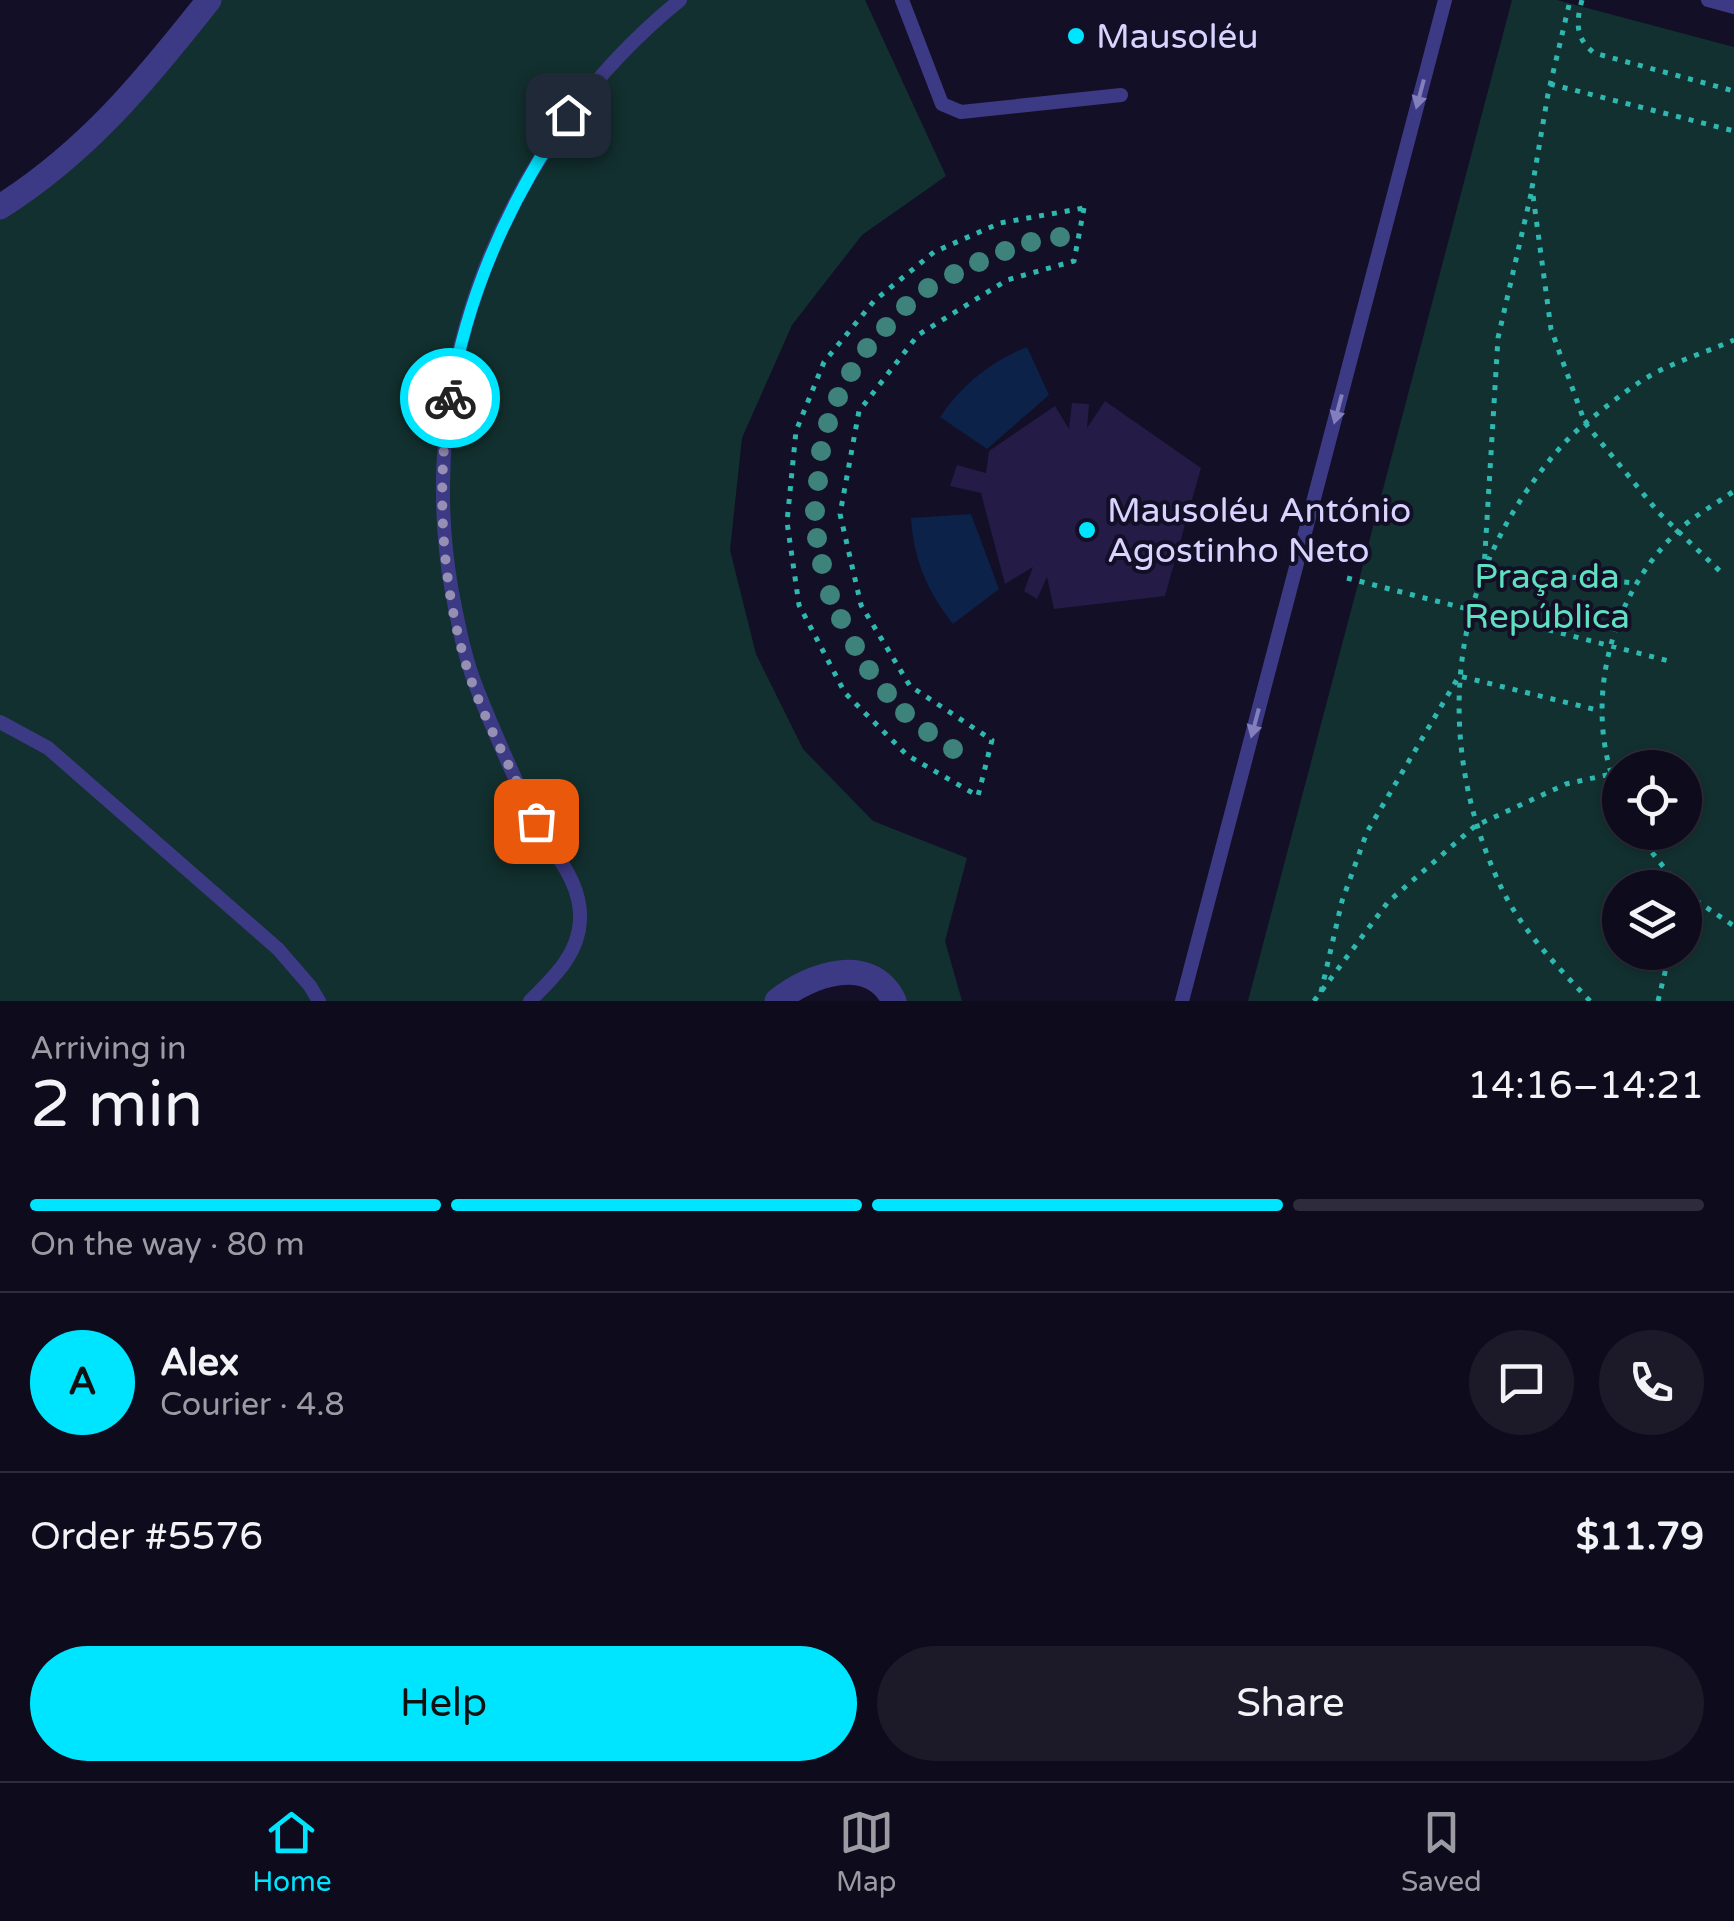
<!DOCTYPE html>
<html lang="en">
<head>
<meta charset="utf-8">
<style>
	:root { --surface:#0e0b1c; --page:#1c1929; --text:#f1f3f6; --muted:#9b9ba3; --line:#2e2b3b; --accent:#00e5ff }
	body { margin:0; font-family:"Varela Round",sans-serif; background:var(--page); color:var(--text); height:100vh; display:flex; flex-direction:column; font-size:38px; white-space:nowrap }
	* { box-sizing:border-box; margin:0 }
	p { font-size:32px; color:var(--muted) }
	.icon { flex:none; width:55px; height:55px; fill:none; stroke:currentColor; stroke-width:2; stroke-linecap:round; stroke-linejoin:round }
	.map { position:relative; height:1001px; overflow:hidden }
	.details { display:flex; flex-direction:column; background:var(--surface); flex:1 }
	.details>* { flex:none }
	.tools { position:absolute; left:1602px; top:750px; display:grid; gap:20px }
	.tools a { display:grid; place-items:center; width:100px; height:100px; border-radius:50%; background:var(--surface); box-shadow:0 2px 8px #0004,0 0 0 2px var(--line); font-size:50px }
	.pin { position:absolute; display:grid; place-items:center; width:85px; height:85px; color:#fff; margin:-42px; border-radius:20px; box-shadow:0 5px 15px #0006 }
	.courier { position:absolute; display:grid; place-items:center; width:100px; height:100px; margin:-50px; border:8px solid #00e5ff; border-radius:50%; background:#fff; color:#222; box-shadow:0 2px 12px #0007 }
	.overview em { font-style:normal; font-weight:600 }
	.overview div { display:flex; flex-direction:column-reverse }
	.overview { display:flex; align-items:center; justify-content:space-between; height:170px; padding:0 30px }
	h1 { font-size:65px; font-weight:600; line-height:75px }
	.bar { display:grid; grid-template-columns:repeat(4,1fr); gap:15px 10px; align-content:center; height:120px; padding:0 30px }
	.bar i { height:12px; border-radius:8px; background:var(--line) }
	.bar .current { background:var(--accent) }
	.bar p { grid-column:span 4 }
	.line { display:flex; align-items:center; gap:25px; padding:0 30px; border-top:2px solid var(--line) }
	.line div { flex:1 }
	.round { display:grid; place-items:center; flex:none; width:105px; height:105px; border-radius:52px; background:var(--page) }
	.button { display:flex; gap:20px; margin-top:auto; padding:20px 30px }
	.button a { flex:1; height:115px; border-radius:60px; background:var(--accent); color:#111; font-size:40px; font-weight:600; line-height:115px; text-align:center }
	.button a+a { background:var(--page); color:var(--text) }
	.menu { display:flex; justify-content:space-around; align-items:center; height:140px; border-top:2px solid var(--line); background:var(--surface); font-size:28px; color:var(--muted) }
	.menu a { display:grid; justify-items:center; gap:5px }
	.menu .current { color:var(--accent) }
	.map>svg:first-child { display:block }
</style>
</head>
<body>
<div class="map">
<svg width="1734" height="1001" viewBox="0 0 1734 1001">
	<rect width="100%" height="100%" fill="#130f26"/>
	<path fill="#12302f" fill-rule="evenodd" d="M209 0H865L946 176 862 235 792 325 742 438 730 550 756 654 803 749 873 821 967 858 945 941 962 1001H893L851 971 777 1001H0V207L44 179Z
		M1512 0H1557L1734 47V1001H1248ZM1620 768H1685V832H1620ZM1620 888H1685V952H1620Z"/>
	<path fill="#0c2248" d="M1027 347 1049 395 987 449 940 417C962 385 991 361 1027 347Z
		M971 514 999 589 953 624C927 591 914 560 911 518Z"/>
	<path fill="#241b47" d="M1105 401 1201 468 1165 596 1054 609 1047 577 1037 599 1024 591 1033 567 1005 584 981 493 950 486 957 465 986 473 989 451 1055 406 1069 429 1072 403 1089 404 1087 428Z"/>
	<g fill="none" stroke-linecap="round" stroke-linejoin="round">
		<path stroke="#2fb8b0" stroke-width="5" stroke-dasharray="5 8" stroke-linecap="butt" d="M1582 0C1576 22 1575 38 1594 53L1734 91
			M1569 5 1548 94 1532 188 1551 329 1585 423 1659 513 1725 576
			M1550 84 1734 131
			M1531 194 1498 338 1484 569 1635 583
			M1084 208 1074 261 1007 280 918 335 859 411 840 514 861 605 910 686 992 740 978 796 907 755 845 693 799 605 787 522 796 431 824 362 874 301 934 252 1000 223Z
			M1347 578 1673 662
			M1641 768 1674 760
			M1620 797C1581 710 1608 598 1677 532 1693 516 1716 504 1734 491
			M1636 832 1680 888
			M1685 893 1734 926
			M1321 992 1342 901 1367 832 1459 676 1601 711
			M1314 1001 1388 902 1475 826 1566 784 1620 772
			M1590 1001C1557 966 1522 931 1501 887 1439 756 1444 610 1528 489 1545 465 1565 439 1588 421 1611 403 1637 381 1663 369 1686 358 1711 350 1734 340
			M1658 1001 1670 952"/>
		<path stroke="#3d3a85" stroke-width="14" d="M902 0 942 104 961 112 1121 95
			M1708 0 1734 7
			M0 722 48 748 278 949 310 986 319 1001
			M530 1001C553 978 579 954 580 920 582 880 551 851 534 818 514 778 496 736 479 694 465 660 459 628 452 592 412 371 507 140 680 0
			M1182 1001 1445 0"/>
		<path stroke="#3d3a85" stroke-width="25" d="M777 1001C810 974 871 953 894 1001"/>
		<path stroke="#3d3a85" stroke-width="25" d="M0 207C88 151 145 81 209 0"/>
	</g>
	<g fill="#3d827b">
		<circle cx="1060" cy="237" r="10"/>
		<circle cx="1031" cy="242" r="10"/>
		<circle cx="1005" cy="251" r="10"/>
		<circle cx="979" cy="262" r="10"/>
		<circle cx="954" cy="274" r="10"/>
		<circle cx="928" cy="288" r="10"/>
		<circle cx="906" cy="306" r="10"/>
		<circle cx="886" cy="327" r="10"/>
		<circle cx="867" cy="348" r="10"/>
		<circle cx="851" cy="372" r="10"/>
		<circle cx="838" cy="397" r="10"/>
		<circle cx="828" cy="423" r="10"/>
		<circle cx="821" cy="451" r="10"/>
		<circle cx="818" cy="481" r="10"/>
		<circle cx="815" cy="511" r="10"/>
		<circle cx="817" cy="538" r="10"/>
		<circle cx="822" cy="564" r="10"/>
		<circle cx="830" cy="595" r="10"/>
		<circle cx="841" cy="619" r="10"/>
		<circle cx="855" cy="646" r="10"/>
		<circle cx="869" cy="670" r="10"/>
		<circle cx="887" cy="693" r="10"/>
		<circle cx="905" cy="713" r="10"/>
		<circle cx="928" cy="732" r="10"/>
		<circle cx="953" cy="749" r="10"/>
	</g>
	<defs><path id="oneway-solid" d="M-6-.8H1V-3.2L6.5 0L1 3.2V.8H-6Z" transform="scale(2.5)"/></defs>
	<g fill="#837fbc">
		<use href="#oneway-solid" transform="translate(1420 94) rotate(105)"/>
		<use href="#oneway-solid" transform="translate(1338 409) rotate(105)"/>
		<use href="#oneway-solid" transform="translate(1255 723) rotate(105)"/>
	</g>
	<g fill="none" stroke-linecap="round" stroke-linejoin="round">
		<path stroke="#948fb3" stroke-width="10" stroke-dasharray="0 18" d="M450 398C436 483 441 576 464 658 480 714 511 768 536 821"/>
		<path stroke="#00e5ff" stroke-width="12" d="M450 398C467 294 508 202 568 115"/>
	</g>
	<g fill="#00e5ff" stroke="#130f26" stroke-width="4">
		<circle cx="1076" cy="36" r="10"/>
		<circle cx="1087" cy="530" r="10"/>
	</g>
	<g text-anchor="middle" stroke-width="8" stroke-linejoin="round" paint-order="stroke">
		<g font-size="35" fill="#d9d4ff" stroke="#130f26" text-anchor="start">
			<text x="1096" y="48">Mausoléu</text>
			<text x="1107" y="522">Mausoléu António<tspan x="1107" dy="40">Agostinho Neto</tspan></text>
		</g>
		<g font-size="35" fill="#5fe0c0" stroke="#130f26">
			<text x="1547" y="588">Praça da<tspan x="1547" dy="40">República</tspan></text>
		</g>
	</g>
</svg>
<div class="tools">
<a><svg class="icon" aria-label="locate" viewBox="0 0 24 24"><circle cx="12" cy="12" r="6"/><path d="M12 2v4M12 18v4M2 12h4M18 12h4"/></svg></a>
<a><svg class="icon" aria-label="layers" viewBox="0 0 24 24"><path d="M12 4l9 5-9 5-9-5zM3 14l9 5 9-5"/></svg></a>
</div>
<div class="pin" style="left:536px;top:821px;background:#ea580c"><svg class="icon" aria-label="bag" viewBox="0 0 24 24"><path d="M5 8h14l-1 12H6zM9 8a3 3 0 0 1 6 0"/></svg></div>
<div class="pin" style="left:568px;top:115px;background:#1f2937"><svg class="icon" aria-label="home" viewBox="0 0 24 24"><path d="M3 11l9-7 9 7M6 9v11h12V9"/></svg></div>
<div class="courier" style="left:450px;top:398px"><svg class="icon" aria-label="bike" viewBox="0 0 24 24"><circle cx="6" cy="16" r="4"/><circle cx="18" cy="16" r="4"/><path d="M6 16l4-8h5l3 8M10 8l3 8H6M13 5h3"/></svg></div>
</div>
<section class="details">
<div class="overview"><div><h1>2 min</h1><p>Arriving in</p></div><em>14:16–14:21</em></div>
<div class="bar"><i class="current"></i><i class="current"></i><i class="current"></i><i></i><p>On the way · 80 m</p></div>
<div class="line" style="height:180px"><b class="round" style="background:var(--accent);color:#111">A</b><div><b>Alex</b><p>Courier · 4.8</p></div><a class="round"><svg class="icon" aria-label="chat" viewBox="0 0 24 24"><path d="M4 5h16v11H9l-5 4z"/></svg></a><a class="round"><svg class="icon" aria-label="phone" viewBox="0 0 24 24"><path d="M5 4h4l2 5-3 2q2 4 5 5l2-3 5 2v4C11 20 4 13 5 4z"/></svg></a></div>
<div class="line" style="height:130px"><div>Order #5576</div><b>$11.79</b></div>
<div class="button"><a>Help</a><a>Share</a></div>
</section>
<nav class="menu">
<a class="current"><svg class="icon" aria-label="home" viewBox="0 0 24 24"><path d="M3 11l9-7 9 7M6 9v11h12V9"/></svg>Home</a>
<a><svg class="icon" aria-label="map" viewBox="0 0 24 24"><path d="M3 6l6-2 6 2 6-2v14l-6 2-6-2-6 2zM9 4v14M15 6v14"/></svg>Map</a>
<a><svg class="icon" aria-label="saved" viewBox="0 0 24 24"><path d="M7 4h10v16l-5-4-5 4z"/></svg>Saved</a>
</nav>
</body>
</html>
